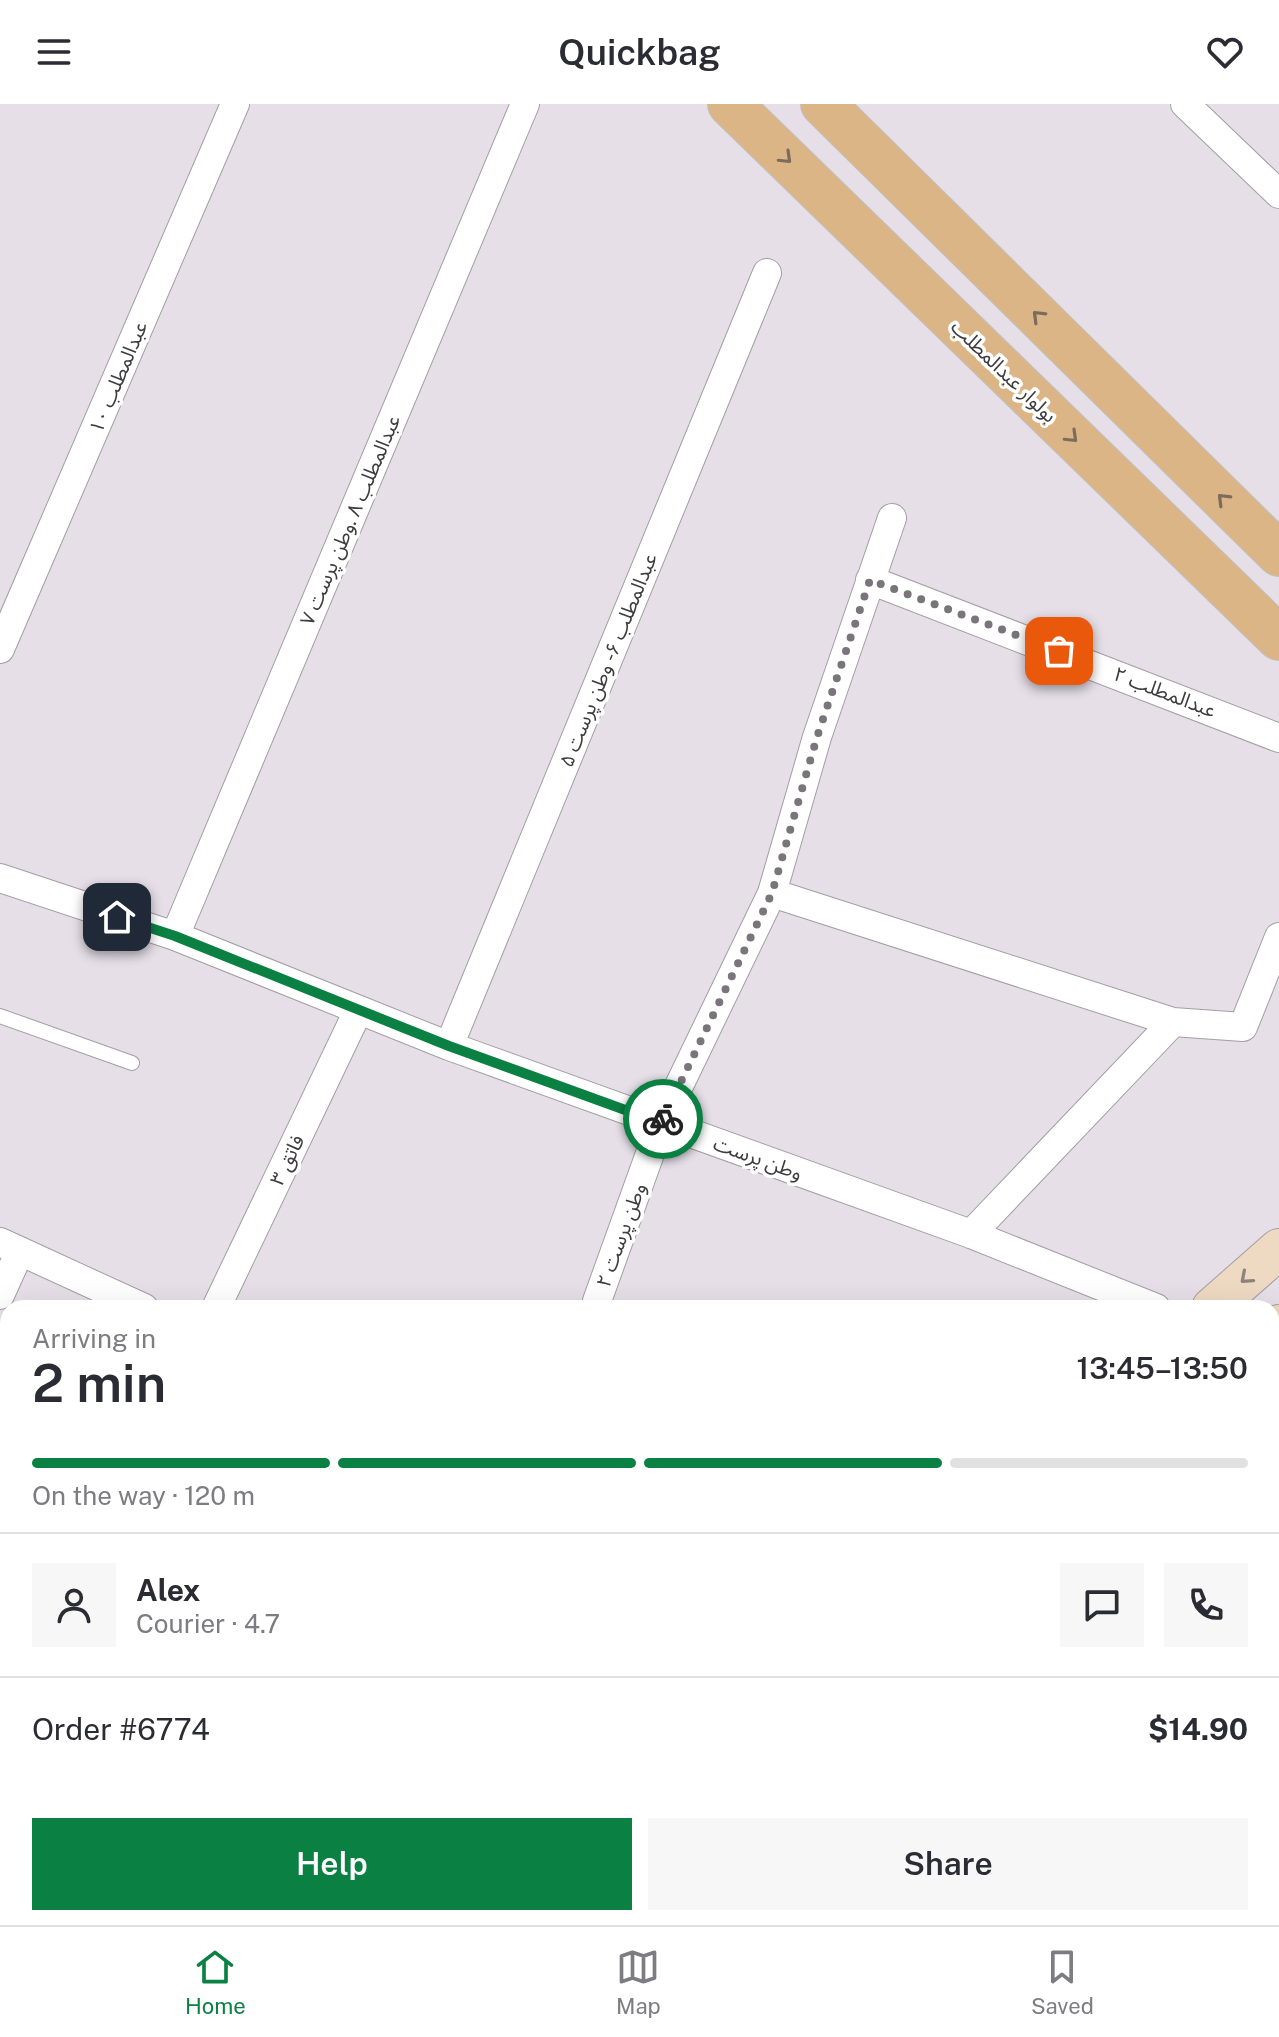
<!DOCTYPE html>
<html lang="en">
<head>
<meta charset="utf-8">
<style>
	:root { --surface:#fff; --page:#f7f7f7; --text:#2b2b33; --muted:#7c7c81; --line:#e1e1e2; --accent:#0b8043 }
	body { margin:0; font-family:"Public Sans","Noto Sans Arabic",sans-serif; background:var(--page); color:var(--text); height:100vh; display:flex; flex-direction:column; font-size:30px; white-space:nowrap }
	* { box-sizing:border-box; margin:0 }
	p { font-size:26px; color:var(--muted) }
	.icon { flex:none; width:44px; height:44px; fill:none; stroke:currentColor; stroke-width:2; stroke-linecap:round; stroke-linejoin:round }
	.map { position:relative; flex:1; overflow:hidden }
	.side { position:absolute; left:0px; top:1196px; width:1280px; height:626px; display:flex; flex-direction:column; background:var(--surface); border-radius:24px 24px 0 0; box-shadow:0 8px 32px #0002 }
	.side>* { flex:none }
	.pin { position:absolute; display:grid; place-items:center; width:68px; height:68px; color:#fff; margin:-34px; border-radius:16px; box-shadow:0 4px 12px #0006 }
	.courier { position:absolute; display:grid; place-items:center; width:80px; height:80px; margin:-40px; border:6px solid #0b8043; border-radius:50%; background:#fff; color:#222; box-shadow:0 2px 10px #0007 }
	.overview em { font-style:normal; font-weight:600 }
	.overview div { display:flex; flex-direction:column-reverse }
	.overview { display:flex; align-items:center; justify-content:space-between; height:136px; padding:0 32px }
	h1 { font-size:52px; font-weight:600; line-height:60px }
	.bar { display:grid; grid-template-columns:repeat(4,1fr); gap:12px 8px; align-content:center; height:96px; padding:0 32px }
	.bar i { height:10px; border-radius:6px; background:var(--line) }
	.bar .current { background:var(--accent) }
	.bar p { grid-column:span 4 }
	.line { display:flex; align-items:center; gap:20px; padding:0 32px; border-top:2px solid var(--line) }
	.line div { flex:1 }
	.round { display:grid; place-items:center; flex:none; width:84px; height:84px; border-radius:0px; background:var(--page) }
	.cta { display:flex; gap:16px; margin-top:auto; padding:16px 32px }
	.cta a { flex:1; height:92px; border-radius:0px; background:var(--accent); color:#fff; font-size:32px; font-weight:600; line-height:92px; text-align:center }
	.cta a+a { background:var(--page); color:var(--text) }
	header { display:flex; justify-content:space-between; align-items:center; height:104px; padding:0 32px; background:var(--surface); font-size:36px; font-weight:600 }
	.tab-bar { display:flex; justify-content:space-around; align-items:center; height:112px; border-top:2px solid var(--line); background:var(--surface); font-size:22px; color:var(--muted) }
	.tab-bar a { display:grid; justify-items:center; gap:4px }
	.tab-bar .current { color:var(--accent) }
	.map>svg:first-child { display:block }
</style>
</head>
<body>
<header><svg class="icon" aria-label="menu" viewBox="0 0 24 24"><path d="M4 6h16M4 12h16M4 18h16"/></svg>Quickbag<svg class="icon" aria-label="heart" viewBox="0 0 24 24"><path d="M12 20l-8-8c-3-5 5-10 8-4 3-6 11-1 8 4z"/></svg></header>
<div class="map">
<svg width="1279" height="1821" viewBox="0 0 1279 1821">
	<rect width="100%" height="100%" fill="#e6dfe8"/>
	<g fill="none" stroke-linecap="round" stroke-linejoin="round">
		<defs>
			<path id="service" d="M0 912 132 959
				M1272 1359 1279 1363"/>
			<path id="minor" d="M1185 0 1279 90
				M870 476 1279 634
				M0 545 235 0
				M0 774 175 832 449 942 971 1130 1156 1204
				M772 789 1173 918 1243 923 1279 833
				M175 832 525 0
				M449 942 767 169
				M971 1130 1173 918
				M0 1138 144 1204
				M0 1191 20 1147
				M597 1197 661 1019 772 789 817 633 892 414
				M216 1204 358 907
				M1272 1770 1279 1755
				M1122 1814 1142 1821
				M139 1821 143 1814
				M1248 1821 1251 1814"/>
			<path id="tertiary" d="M0 1417 8 1421"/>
			<path id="secondary" d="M1212 1204 1279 1145
				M1272 1227 1279 1221
				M513 1821 521 1814
				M595 1821 603 1814"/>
			<path id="primary" d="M730 0 1279 534
				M823 0 1279 450"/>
		</defs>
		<use href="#service" stroke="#a49da5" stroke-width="16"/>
		<use href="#minor" stroke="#a49da5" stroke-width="30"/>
		<use href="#tertiary" stroke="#a49da5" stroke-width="38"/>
		<use href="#secondary" stroke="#a49da5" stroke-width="42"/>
		<use href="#primary" stroke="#c1c1c2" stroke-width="46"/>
		<use href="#service" stroke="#fff" stroke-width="14"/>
		<use href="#minor" stroke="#fff" stroke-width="28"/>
		<use href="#tertiary" stroke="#fff" stroke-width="36"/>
		<use href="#secondary" stroke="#eedac2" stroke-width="40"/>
		<use href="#primary" stroke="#dcb586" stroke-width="44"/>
	</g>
	<defs><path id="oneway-chevron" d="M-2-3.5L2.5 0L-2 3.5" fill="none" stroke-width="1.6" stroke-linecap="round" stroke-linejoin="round" transform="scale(2)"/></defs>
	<g stroke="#7d6c5b">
		<use href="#oneway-chevron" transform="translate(786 54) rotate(44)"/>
		<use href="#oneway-chevron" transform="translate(1038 212) rotate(-135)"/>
		<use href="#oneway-chevron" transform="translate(1072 333) rotate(44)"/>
		<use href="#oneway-chevron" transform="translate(1223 395) rotate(-135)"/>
	</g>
	<use stroke="#8d837a" href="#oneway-chevron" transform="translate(1246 1174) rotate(139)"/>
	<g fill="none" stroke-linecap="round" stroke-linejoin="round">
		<path stroke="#79757a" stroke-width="8" stroke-dasharray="0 14.4" d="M663 1015 772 789 817 633 870 476 1059 547"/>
		<path stroke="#0b8043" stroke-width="10" d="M117 813 175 832 449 942 661 1019 663 1015"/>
	</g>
	<g text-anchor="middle" stroke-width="7" stroke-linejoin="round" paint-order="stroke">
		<g font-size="20" fill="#3e3c3f" stroke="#fff">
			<text transform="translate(1004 267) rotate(44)" y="7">بولوار عبدالمطلب</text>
			<text transform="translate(118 273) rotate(-67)" y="7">عبدالمطلب ۱۰</text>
			<text transform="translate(350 416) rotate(-67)" y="7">عبدالمطلب ۸ .وطن پرست ۷</text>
			<text transform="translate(608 556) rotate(-68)" y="7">عبدالمطلب ۶ - وطن پرست ۵</text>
			<text transform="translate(1165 588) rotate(21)" y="7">عبدالمطلب ۲</text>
			<text transform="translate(758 1054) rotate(20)" y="7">وطن پرست</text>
			<text transform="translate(287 1056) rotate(-64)" y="7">فاتق ۳</text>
			<text transform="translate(621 1131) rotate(-70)" y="7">وطن پرست ۲</text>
		</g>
	</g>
</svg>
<div class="pin" style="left:1059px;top:547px;background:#ea580c"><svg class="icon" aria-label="bag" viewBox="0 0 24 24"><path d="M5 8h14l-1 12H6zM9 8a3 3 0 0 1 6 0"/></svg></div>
<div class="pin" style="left:117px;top:813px;background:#1f2937"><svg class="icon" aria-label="home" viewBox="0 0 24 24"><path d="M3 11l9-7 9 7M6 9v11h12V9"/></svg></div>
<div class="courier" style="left:663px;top:1015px"><svg class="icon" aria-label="bike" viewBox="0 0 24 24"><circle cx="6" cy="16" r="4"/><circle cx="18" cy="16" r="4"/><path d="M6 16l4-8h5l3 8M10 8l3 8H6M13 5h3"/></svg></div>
<section class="side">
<div class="overview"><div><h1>2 min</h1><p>Arriving in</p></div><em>13:45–13:50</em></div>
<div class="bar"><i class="current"></i><i class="current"></i><i class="current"></i><i></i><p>On the way · 120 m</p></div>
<div class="line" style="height:144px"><a class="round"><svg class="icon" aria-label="person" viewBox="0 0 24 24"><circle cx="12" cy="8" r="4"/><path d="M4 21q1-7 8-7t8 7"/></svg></a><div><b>Alex</b><p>Courier · 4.7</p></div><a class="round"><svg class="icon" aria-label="chat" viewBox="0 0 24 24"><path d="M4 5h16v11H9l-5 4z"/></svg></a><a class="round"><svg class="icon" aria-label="phone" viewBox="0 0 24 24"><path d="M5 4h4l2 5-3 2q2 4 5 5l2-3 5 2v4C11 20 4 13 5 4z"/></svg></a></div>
<div class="line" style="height:104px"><div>Order #6774</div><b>$14.90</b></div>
<div class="cta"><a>Help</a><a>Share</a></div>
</section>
</div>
<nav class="tab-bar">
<a class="current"><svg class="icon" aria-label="home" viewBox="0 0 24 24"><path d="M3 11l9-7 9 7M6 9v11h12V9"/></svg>Home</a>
<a><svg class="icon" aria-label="map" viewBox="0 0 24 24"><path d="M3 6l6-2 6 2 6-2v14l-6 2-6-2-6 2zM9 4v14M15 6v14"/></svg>Map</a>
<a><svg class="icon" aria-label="saved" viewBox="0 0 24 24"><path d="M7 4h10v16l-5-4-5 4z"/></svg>Saved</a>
</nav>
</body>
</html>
